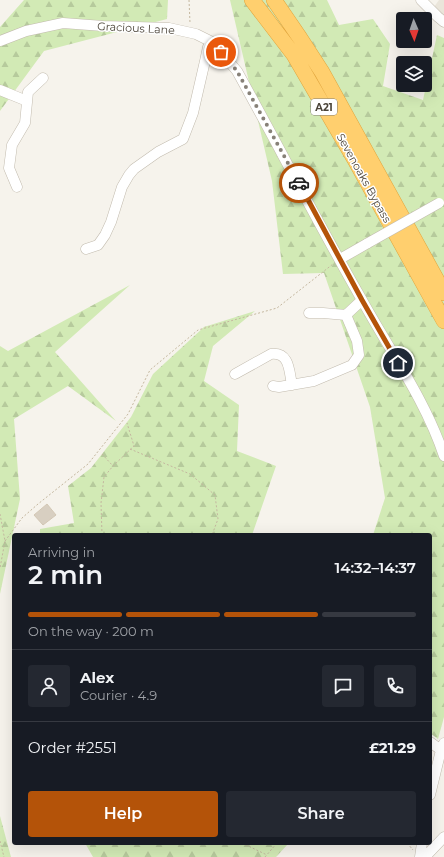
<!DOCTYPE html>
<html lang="en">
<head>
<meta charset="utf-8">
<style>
	:root { --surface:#171b24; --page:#242831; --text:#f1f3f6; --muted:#9ea1a6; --line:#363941; --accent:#b45309 }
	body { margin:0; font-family:Montserrat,sans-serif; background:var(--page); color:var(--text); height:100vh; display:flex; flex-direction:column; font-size:15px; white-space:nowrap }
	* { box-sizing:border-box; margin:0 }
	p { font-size:13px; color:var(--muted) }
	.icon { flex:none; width:22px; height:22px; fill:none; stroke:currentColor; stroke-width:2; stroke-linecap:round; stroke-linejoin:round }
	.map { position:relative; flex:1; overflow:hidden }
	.sheet { position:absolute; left:12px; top:533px; width:420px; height:312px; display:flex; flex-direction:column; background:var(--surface); border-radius:4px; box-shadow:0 4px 16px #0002 }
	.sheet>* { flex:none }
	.needle { width:26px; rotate:178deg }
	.buttons { position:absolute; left:396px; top:12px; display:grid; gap:8px }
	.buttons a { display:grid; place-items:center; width:36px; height:36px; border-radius:4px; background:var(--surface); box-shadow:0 4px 16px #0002; font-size:20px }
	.pin { position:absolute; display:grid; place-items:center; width:34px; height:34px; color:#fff; margin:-17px; border:2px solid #fff; border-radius:50%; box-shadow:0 1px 4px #0007 }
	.courier { position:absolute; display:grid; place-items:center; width:40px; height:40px; margin:-20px; border:3px solid #b45309; border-radius:50%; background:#fff; color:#222; box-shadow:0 1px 5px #0007 }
	.head em { font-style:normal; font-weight:600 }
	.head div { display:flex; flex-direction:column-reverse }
	.head { display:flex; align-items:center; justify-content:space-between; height:68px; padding:0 16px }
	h1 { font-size:26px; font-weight:600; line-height:30px }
	.bar { display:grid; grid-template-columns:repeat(4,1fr); gap:6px 4px; align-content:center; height:48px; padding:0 16px }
	.bar i { height:5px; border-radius:3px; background:var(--line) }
	.bar .active { background:var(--accent) }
	.bar p { grid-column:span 4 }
	.line { display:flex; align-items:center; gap:10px; padding:0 16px; border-top:1px solid var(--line) }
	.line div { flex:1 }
	.round { display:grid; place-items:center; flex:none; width:42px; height:42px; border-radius:4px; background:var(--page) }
	.primary-button { display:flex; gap:8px; margin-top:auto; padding:8px 16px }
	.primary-button a { flex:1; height:46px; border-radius:4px; background:var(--accent); color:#fff; font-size:16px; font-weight:600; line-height:46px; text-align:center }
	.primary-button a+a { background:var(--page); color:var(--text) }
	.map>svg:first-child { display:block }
</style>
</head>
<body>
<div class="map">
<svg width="444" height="857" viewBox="0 0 444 857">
	<defs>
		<pattern id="forest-firs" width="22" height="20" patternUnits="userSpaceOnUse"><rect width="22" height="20" fill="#d2eab5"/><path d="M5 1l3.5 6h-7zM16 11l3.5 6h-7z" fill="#b6ca9c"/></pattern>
	</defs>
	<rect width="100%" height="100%" fill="#f6f3ec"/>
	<path fill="#eae5da" d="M439 0H444V15H442L434 7Z"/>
	<path fill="url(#forest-firs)" d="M24 0H168L167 19 44 51 0 111V27Z
		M230 0H327L339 25 373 19 390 44 383 86 423 100 437 35 444 38V717L438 739 430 733V535H373L385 498 370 407 324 273 283 274 272 181Z
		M130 285 55 352 116 421 68 386 14 419 20 499 0 594V346L8 351Z
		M255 311 213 346 204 381 239 405 237 451 276 466 252 535H40V529L74 523 68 486 91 468 131 417 153 374 204 327Z
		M0 816 11 857H0Z
		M85 843H398V845L288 844 276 857H93Z"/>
	<path fill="#d8cfc1" stroke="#d3c7b4" d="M47 504 56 515 43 525 34 515Z"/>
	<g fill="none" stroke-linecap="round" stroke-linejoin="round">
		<defs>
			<path id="minor" d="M421 0 438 17 444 22
				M0 41 26 31 63 23 103 26 169 28 196 34 212 42 237 71C279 147 319 225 362 300 390 351 426 401 444 456
				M0 90 27 101
				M17 187 9 168 12 145 25 123 28 92 43 78
				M86 249 98 245 105 235 111 222 122 187 129 175 134 169 158 152 183 139 193 113 205 61 208 47 212 42
				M340 259 368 243
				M309 313H323L346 315
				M235 374 271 354C290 352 289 371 292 385
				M273 386 279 387 314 381 352 365 359 355 357 341 346 315 362 300
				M430 742 441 750
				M430 795 441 750 444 743
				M420 857 422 843
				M425 857 444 837"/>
			<path id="highway" d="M252 0 294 55 355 160 444 321
				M274 0 300 38 322 72 444 293"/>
		</defs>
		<use href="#minor" stroke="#c2bbae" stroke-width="11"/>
		<use href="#highway" stroke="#e0a43c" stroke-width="16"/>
		<path stroke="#c4b79f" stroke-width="1" stroke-dasharray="2 2" stroke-linecap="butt" d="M189 0 190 23
			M130 449 190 474 215 495 218 519 212 535
			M102 454 113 466 134 446 127 423
			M0 514 5 541 0 568
			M102 535 101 503 104 477 113 466
			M5 541 22 518 38 504 88 464 128 414 150 370 198 330 277 308 333 264
			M0 841 4 857
			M242 843 267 855
			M391 843 408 844 413 850
			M265 857 277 843"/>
		<use href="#minor" stroke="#fff" stroke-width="10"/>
		<use href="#highway" stroke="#ffcf6e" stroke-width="15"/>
		<defs>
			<path id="minor-bridge" d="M368 243 439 203"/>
		</defs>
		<use href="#minor-bridge" stroke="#c2bbae" stroke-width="11" stroke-linecap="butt"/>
		<use href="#minor-bridge" stroke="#fff" stroke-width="10"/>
	</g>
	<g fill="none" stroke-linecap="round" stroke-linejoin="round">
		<path stroke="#878178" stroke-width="4" stroke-dasharray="0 7.2" d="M221 52 237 71 299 183"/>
		<path stroke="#b45309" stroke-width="5" d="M299 183 362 300 398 363"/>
	</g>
	<g text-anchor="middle" stroke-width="3" stroke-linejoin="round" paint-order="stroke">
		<rect fill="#fff" stroke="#817c74" stroke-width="1" x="311" y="99" width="26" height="16" rx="3"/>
		<g font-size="10" font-weight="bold" fill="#4b4439">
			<text x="324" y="111">A21</text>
		</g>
		<g font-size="11" fill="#4b4439" stroke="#fff">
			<text transform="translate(136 28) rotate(3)" y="4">Gracious Lane</text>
			<text transform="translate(364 178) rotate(61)" y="4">Sevenoaks Bypass</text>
		</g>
	</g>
</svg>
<div class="buttons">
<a><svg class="needle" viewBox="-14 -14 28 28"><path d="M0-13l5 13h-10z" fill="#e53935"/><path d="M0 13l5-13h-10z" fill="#9ea1a6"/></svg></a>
<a><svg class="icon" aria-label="layers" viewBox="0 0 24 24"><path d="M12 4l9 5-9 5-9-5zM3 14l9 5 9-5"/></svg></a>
</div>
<div class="pin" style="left:221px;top:52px;background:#ea580c"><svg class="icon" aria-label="bag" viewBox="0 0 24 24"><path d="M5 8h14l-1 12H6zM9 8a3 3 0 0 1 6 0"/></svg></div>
<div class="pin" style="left:398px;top:363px;background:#1f2937"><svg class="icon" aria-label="home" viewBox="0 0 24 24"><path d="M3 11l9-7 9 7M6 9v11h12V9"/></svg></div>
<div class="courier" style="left:299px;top:183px"><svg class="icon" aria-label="car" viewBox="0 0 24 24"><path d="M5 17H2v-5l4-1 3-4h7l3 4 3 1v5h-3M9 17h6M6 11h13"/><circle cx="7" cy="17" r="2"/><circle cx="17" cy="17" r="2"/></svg></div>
<section class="sheet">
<div class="head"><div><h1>2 min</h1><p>Arriving in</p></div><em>14:32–14:37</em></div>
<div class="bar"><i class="active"></i><i class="active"></i><i class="active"></i><i></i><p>On the way · 200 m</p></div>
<div class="line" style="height:72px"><a class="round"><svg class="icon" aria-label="person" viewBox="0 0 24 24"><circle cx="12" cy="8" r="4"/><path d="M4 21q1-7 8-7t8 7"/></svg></a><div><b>Alex</b><p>Courier · 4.9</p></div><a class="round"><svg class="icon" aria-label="chat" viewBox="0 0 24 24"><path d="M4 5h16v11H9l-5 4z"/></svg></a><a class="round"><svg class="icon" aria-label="phone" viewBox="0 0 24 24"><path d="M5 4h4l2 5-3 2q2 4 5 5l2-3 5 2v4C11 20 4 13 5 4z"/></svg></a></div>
<div class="line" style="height:52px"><div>Order #2551</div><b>£21.29</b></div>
<div class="primary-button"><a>Help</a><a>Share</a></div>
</section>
</div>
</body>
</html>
